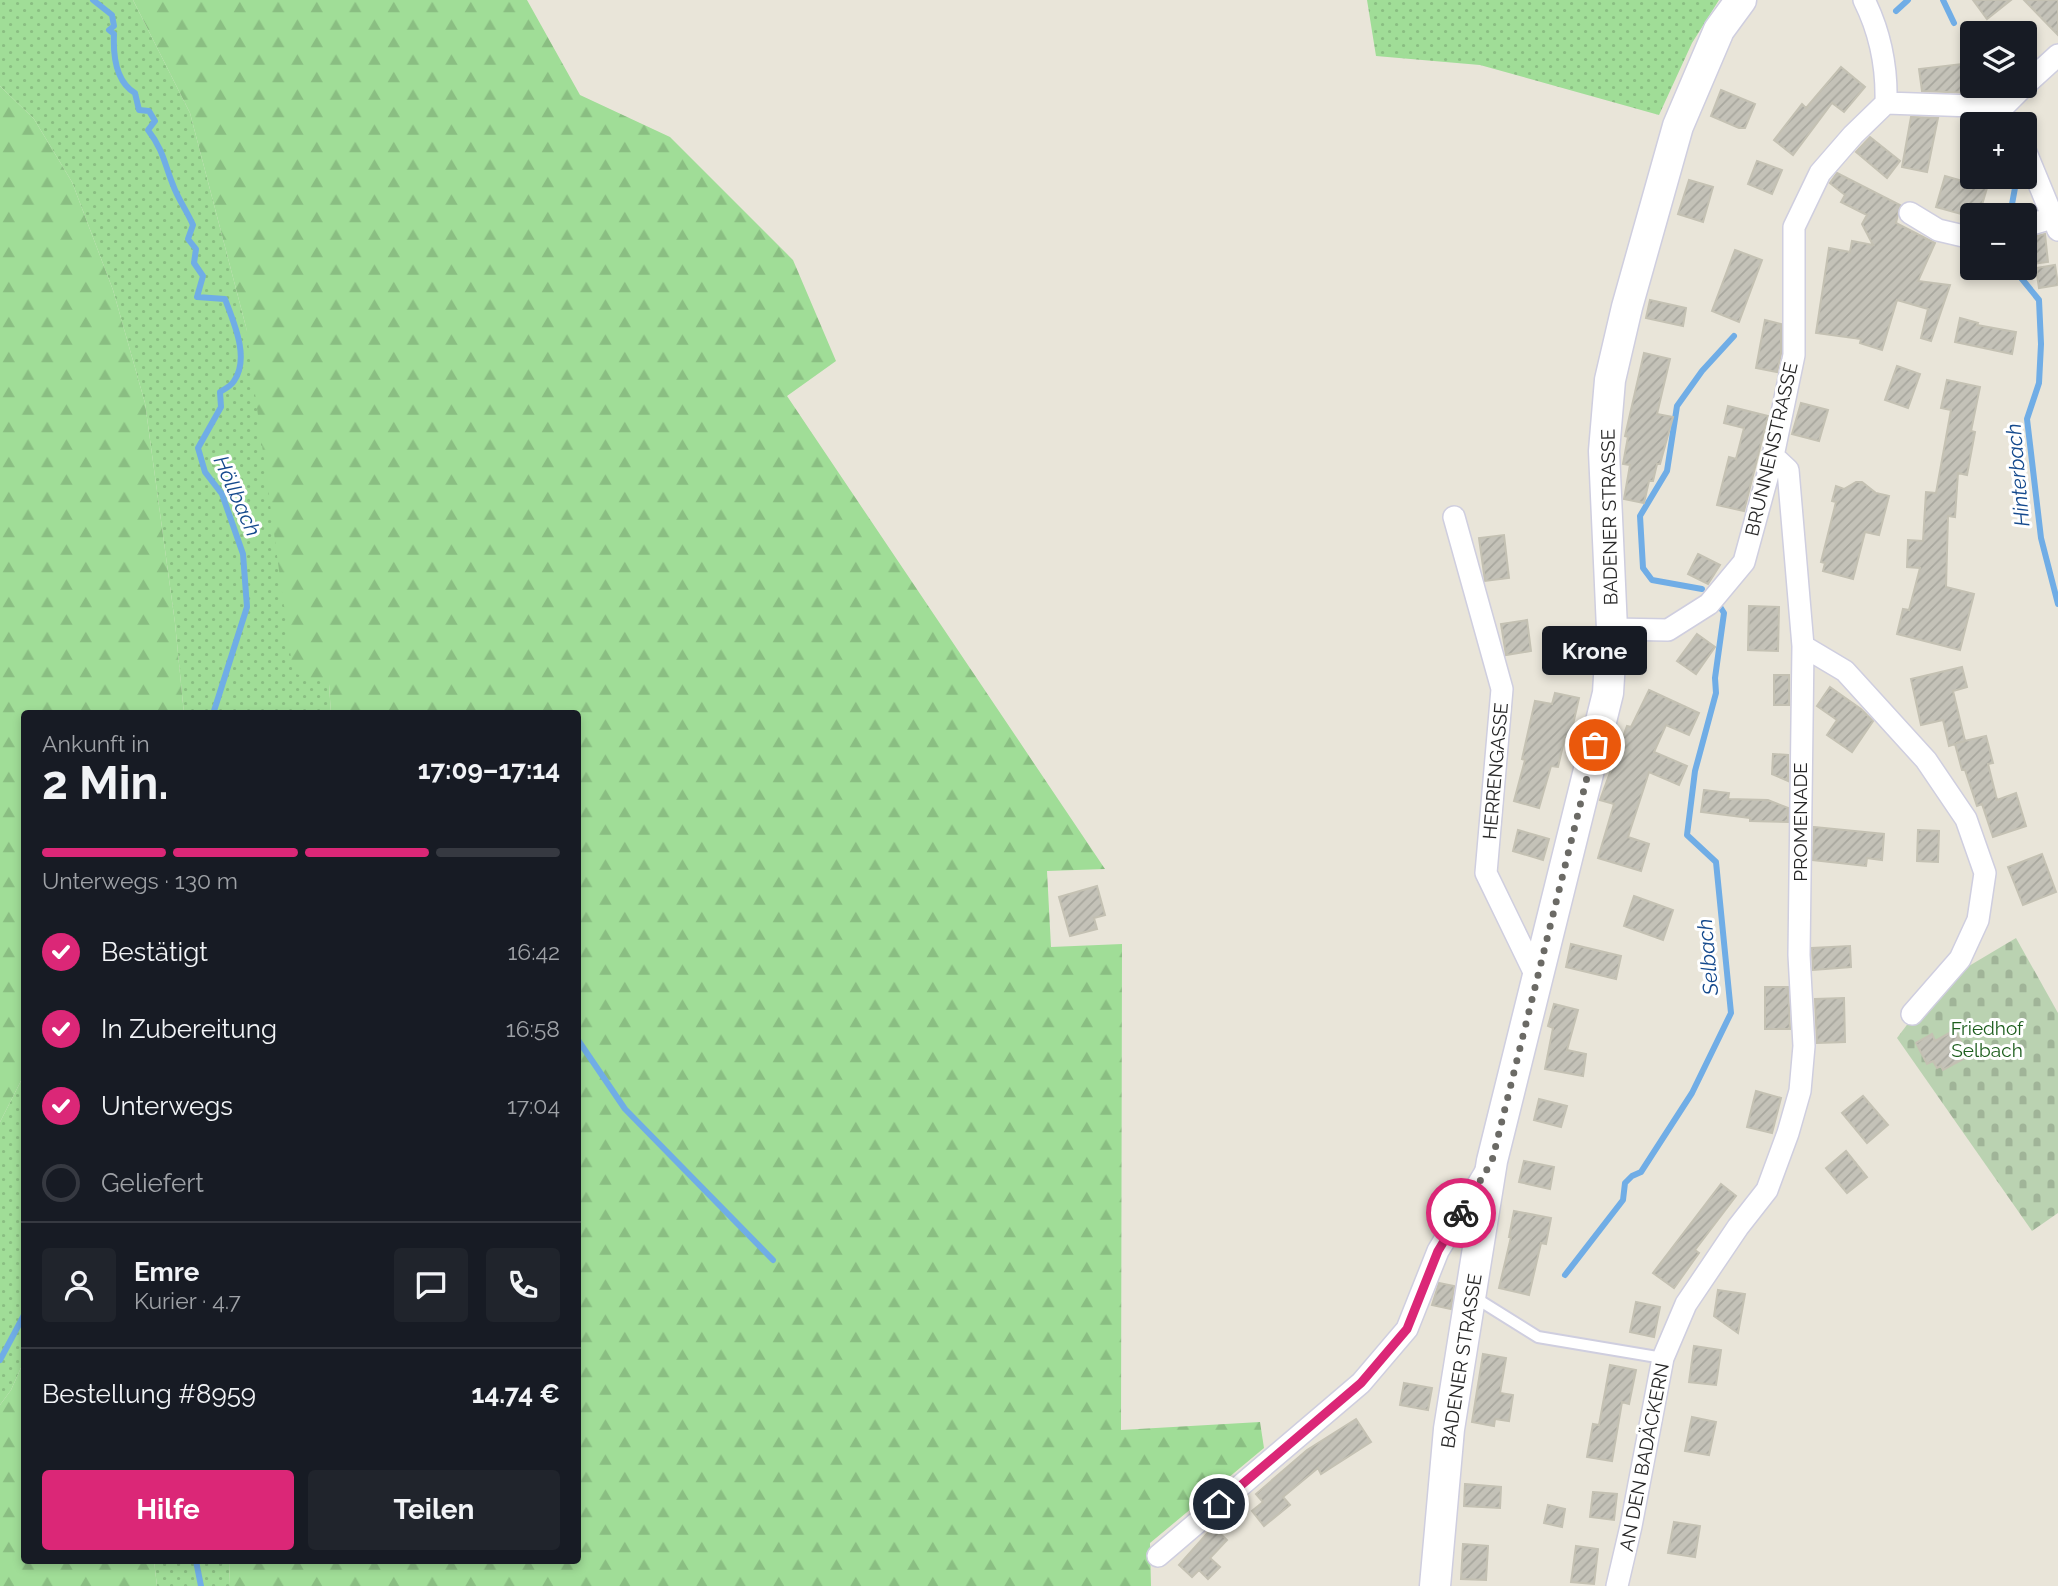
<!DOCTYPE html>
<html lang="de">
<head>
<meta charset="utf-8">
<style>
	:root { --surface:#171b24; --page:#20242c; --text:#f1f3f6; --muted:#9ea1a6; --line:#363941; --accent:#db2777 }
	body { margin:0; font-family:Raleway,sans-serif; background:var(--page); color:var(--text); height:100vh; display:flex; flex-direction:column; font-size:26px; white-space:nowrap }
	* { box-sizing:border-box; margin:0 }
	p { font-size:23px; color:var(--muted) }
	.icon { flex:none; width:38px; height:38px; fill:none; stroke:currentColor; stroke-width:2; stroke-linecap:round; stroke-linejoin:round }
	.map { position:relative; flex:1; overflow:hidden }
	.details { position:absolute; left:21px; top:710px; width:560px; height:854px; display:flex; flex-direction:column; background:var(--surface); border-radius:7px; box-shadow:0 4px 10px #0003 }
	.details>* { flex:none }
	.controls { position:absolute; left:1960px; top:21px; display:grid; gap:14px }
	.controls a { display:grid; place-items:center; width:77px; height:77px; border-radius:7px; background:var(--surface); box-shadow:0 4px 10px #0003; font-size:35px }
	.pin { position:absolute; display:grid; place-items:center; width:60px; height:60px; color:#fff; margin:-30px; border:4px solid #fff; border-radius:50%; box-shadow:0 2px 7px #0007 }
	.courier { position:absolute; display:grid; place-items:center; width:70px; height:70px; margin:-35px; border:5px solid #db2777; border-radius:50%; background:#fff; color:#222; box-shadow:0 2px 9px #0007 }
	.bubble { position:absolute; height:49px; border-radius:7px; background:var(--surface); box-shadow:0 4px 10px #0003; font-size:23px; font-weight:700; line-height:49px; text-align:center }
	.summary em { font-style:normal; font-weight:700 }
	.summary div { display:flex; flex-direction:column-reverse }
	.summary { display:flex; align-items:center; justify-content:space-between; height:119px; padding:0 21px }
	h1 { font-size:46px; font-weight:700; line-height:52px }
	.bar { display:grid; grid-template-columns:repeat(4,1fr); gap:10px 7px; align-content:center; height:84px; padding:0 21px }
	.bar i { height:9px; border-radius:5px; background:var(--line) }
	.bar .on { background:var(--accent) }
	.bar p { grid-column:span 4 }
	.line { display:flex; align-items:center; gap:18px; padding:0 21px; border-top:2px solid var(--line) }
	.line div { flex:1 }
	.round { display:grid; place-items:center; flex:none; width:74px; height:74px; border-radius:7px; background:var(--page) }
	ol { padding:0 21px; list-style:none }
	li { display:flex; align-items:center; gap:21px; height:77px }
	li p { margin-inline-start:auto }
	li .icon { padding:7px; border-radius:50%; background:var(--accent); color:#fff; stroke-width:4 }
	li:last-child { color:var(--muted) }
	li i { width:38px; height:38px; border:4px solid var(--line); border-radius:50% }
	.cta { display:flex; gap:14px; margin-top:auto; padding:14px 21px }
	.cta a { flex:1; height:80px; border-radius:7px; background:var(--accent); color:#fff; font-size:28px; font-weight:700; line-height:80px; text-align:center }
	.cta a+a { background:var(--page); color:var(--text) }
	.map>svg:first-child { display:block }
</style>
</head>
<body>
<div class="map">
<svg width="2058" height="1586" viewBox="0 0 2058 1586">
	<defs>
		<pattern id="grass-dots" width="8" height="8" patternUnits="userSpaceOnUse" patternTransform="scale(1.75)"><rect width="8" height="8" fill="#a0dd97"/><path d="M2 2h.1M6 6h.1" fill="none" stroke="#8abe82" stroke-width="1.8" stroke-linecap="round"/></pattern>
		<pattern id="forest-firs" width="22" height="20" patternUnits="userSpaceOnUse" patternTransform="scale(1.75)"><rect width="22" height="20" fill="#a0dd97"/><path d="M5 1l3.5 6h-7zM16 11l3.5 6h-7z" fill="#8abe82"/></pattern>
		<pattern id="cemetery-stones" width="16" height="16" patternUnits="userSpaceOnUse" patternTransform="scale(1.75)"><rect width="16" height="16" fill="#bad2b1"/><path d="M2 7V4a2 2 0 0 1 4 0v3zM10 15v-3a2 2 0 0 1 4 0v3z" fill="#a0b498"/></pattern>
		<pattern id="building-hatch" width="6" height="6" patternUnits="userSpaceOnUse" patternTransform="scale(1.75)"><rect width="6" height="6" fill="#c4c2b8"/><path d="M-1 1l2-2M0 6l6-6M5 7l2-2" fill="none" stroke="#a8a79e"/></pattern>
	</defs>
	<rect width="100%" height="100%" fill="#e9e5d9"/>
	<path fill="url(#grass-dots)" d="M0 0H133L190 113 246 327 329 684 331 714H184L175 623 145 403 113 290 72 182 34 119 0 86Z
		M1367 0H1719L1692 43 1659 115 1480 65 1376 56Z
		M24 1075V1361L11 1390 0 1405V1122Z
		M154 1561H229L230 1586H157Z"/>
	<path fill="url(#forest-firs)" d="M133 0H527L580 95 670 137 793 260 836 361 787 396 1105 869 1047 871 1051 947 1122 944 1121 1430 1260 1422 1264 1448 1150 1543 1151 1586H230L229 1561H578V714H331L329 684 293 673 246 327 190 113Z
		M0 86 34 119 72 182 113 290 145 403 175 623 184 714H24V1075L0 1122Z
		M24 1361V1561H154L157 1586H0V1405L11 1390Z"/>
	<path fill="url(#cemetery-stones)" d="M2016 938 2058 1013V1213L2032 1231 1897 1038 1937 985Z"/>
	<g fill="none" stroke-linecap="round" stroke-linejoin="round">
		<path stroke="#70ade6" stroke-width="6" d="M93 0 112 15 114 26 109 30 114 34C113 55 115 81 135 93L139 110 149 111 155 121 148 130C164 151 164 163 173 185 178 199 187 211 193 225L188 239 196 249 194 263 203 276 197 297 225 299C234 323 250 358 234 381 231 386 225 389 220 392L221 407 198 448 205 472 222 494 243 554 247 607 213 714
			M1943 0 1954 23
			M1896 11 1908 0
			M2010 215 2017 177
			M2013 268 2039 300 2041 344 2039 383 2027 419 2041 538 2058 604
			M1702 589 1652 580 1643 568 1640 516 1667 471 1677 406 1702 371 1734 336
			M578 1040 625 1109 773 1260
			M1565 1275 1623 1200 1625 1183 1632 1176 1641 1172 1692 1093 1731 1013 1716 862 1687 835 1695 771 1716 693 1715 678 1724 613 1717 602
			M0 1360 24 1315
			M196 1561 201 1586"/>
	</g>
	<path fill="url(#building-hatch)" stroke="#c4c1b3" stroke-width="2" d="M1973 0H2011L1987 19Z
		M2024 0H2058V35Z
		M1970 63 1972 93 1922 91 1919 69Z
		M1841 67 1865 87 1844 112 1832 103 1793 155 1774 140 1802 104 1806 108Z
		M1721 90 1755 104 1745 128H1739L1711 116Z
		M1911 117 1938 118 1927 172 1902 167Z
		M1870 137 1900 161 1887 178 1856 152Z
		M1757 161 1782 170 1772 194 1748 184Z
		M1837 173 1900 205 1896 223 1935 243 1918 281 1950 285 1931 341 1921 338 1928 309 1897 300 1882 350 1860 343 1861 339 1816 333 1829 248 1850 252 1852 241 1873 245 1862 224 1867 215 1841 202 1845 195 1830 183Z
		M1945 176 1987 188 1979 215H1965L1936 207Z
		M1689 180 1713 187 1703 222 1678 214Z
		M2045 234 2048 262 2033 264 2032 258H2025V239Z
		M1735 250 1762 260 1739 322 1712 311Z
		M2055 265 2058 285 2039 288 2036 268Z
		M1650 300 1686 308 1683 326 1646 318Z
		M1960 318 1978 323 1977 325 2016 332 2012 354 1955 342Z
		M1765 320 1781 324V354L1777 372 1756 368Z
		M1644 353 1670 359 1657 414 1673 417 1660 464H1657L1653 481H1649L1644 503 1624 499 1630 465 1623 464 1628 437 1625 436Z
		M1897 366 1920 374 1908 408 1885 400Z
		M1947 380 1980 387 1971 431 1975 432 1967 475 1958 473 1955 517 1948 516 1946 587 1974 594 1960 650 1897 634 1903 609 1909 610 1920 568 1907 567 1908 540 1923 541 1926 492 1936 493 1951 410 1941 408Z
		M1801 403 1828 410 1819 441 1792 434Z
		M1728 406 1768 416 1744 511 1717 505 1729 457 1736 459 1744 428 1724 423Z
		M1856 482H1862L1876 493 1889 496 1879 535 1865 532 1853 579 1823 571 1825 563 1821 562 1836 502 1832 501 1836 486 1844 489Z
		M1504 535 1509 578 1485 581 1479 538Z
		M1698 554 1720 565 1708 584 1688 574Z
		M1749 606 1779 607 1778 651 1748 650Z
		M1527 620 1531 651 1506 655 1501 624Z
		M1697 634 1715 647 1696 674 1677 661Z
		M1962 667 1967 687 1953 691 1965 741 1956 743 1986 736 1993 763 1988 764 1997 800 2016 793 2026 826 1993 837 1982 804 1977 806 1965 770H1962L1955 744 1949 746 1943 720 1921 725 1911 679Z
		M1774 675H1789V705H1774Z
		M1830 687 1861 709 1873 721 1852 752 1827 735 1837 720 1817 706Z
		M1649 690 1699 713 1689 735 1666 725 1654 752 1687 766 1679 785 1649 772 1628 837 1649 844 1641 871 1598 858 1614 804 1600 800 1627 726 1631 727Z
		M1555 693 1579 698 1570 738 1565 737 1558 767 1551 766 1539 808 1514 801 1525 760 1522 759 1535 701 1552 704Z
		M1773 754 1788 755V781L1772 774Z
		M1704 790 1729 793 1728 799 1768 800 1788 808V822L1750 821V818L1701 812Z
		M1814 827 1884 834 1882 860 1867 858 1866 866 1813 860Z
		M1518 830 1549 839 1543 860 1513 851Z
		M1918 830 1939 831 1938 862 1917 861Z
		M2042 854 2056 892 2023 905 2008 867Z
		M1097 886 1105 915 1094 918 1097 929 1070 936 1059 897Z
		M1634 896 1673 910 1663 940 1624 926Z
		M1571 944 1621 956 1616 979 1566 967Z
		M1850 946 1851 967 1813 970 1812 948Z
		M1765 987H1788L1790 1029H1765Z
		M1844 998 1845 1042 1817 1043 1815 999Z
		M1554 1004 1578 1010 1567 1050 1586 1054 1583 1076 1545 1069 1553 1028 1548 1026Z
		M1955 1030 1965 1050 1962 1052 1965 1058 1943 1070 1941 1066 1937 1068 1933 1061 1927 1064 1916 1043 1932 1034 1935 1041Z
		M1756 1091 1781 1098 1772 1133 1747 1127Z
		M1863 1096 1888 1125 1867 1143 1842 1113Z
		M1539 1099 1567 1106 1561 1127 1534 1120Z
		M1846 1151 1867 1177 1847 1193 1826 1168Z
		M1524 1161 1554 1167 1550 1189 1519 1182Z
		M1721 1184 1736 1196 1695 1250 1699 1253 1674 1288 1653 1273Z
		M1514 1211 1551 1218 1546 1244 1541 1243 1529 1295 1499 1288 1511 1237H1509Z
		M1439 1283 1454 1286 1451 1309 1432 1305Z
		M1718 1290 1745 1294 1738 1333 1714 1316Z
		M1636 1302 1660 1307 1654 1337 1630 1332Z
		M1694 1346 1721 1350 1716 1385 1689 1382Z
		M1483 1354 1506 1358 1500 1393 1513 1395 1509 1421 1495 1419 1494 1426 1472 1422Z
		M1610 1365 1636 1370 1629 1404 1622 1402 1612 1461 1587 1457 1593 1424 1599 1425Z
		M1404 1383 1432 1388 1428 1410 1400 1405Z
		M1692 1417 1716 1422 1709 1455 1685 1451Z
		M1356 1419 1371 1442 1321 1474 1318 1468 1283 1497 1290 1505 1264 1526 1252 1511 1263 1502 1256 1494 1307 1450Z
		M1465 1484 1501 1487 1500 1508 1464 1506Z
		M1593 1492 1617 1494 1614 1520 1590 1517Z
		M1548 1505 1565 1509 1562 1527 1544 1523Z
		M1674 1522 1700 1526 1695 1557 1668 1553Z
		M1213 1527 1227 1540 1210 1558 1220 1567 1208 1579 1199 1570 1192 1577 1179 1565Z
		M1463 1544 1488 1546 1486 1580 1461 1579Z
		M1576 1546 1598 1549 1594 1584 1571 1582Z"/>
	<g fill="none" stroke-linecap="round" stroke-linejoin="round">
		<defs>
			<path id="service" d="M1474 1297 1538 1337 1663 1358"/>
			<path id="minor" d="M1864 0C1880 32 1887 68 1886 103
				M2025 85 2058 55
				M2025 150 2058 230
				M1910 213 1938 230 1972 238
				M2025 226 2052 218
				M1454 517 1502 689 1486 873 1537 978
				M1612 629 1668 630 1709 604 1744 562 1773 456 1794 355V227L1820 173 1853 135 1886 103 2003 107 2024 86
				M1803 646 1845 671 1926 760 1966 819 1985 873 1978 920 1960 959 1912 1014
				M1158 1556 1361 1383 1407 1329 1438 1251 1486 1171
				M1617 1586 1631 1526 1663 1358 1686 1304 1738 1227 1767 1190 1788 1133 1800 1091 1804 1046 1799 955 1803 646 1788 470 1773 456"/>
			<path id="secondary" d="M1435 1586 1449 1429 1492 1161 1608 693 1612 629 1604 451 1610 380 1627 307 1678 126 1719 30 1741 0"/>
		</defs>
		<use href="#service" stroke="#cfcedf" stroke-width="14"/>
		<use href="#minor" stroke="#cfcedf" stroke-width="24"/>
		<use href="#secondary" stroke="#cfcedf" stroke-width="33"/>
		<use href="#service" stroke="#fff" stroke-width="10"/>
		<use href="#minor" stroke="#fff" stroke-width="21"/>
		<use href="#secondary" stroke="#fff" stroke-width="30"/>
	</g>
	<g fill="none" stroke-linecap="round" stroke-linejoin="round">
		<path stroke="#6b6a65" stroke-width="7" stroke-dasharray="0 12.6" d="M1461 1213 1492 1161 1595 745"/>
		<path stroke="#db2777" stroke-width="9" d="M1219 1504 1361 1383 1407 1329 1438 1251 1461 1213"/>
	</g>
	<g text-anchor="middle" stroke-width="6" stroke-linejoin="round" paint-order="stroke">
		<g font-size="19" fill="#272727" stroke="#fff">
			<text transform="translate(1771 449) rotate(-77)" y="7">BRUNNENSTRASSE</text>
			<text transform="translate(1609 517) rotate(-91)" y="7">BADENER STRASSE</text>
			<text transform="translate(1495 771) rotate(-85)" y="7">HERRENGASSE</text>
			<text transform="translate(1800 822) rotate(-90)" y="7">PROMENADE</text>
			<text transform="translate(1461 1361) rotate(-81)" y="7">BADENER STRASSE</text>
			<text transform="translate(1644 1457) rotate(-79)" y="7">AN DEN BADÄCKERN</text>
		</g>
		<g font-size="19" fill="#1d5e1d" stroke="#fff">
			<text x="1987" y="1035">Friedhof<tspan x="1987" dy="22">Selbach</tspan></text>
		</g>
		<g font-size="21" font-style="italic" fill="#14498d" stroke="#fff">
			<text transform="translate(2018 475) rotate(-95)" y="7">Hinterbach</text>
			<text transform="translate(237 496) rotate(66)" y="7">Höllbach</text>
			<text transform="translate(1708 957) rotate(-95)" y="7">Selbach</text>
		</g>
	</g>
</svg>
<div class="controls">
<a><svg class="icon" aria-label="layers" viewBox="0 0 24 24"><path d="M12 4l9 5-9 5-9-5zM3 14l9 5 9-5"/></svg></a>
<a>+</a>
<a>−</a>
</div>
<div class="pin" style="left:1595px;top:745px;background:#ea580c"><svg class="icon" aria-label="bag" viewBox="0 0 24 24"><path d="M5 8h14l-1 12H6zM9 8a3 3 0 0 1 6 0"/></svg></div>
<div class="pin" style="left:1219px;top:1504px;background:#1f2937"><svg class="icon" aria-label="home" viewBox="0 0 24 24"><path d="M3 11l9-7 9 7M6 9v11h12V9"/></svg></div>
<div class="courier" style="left:1461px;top:1213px"><svg class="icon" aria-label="bike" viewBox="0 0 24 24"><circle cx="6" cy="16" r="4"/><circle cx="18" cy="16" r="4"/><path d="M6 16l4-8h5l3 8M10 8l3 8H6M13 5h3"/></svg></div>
<div class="bubble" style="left:1542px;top:626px;width:105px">Krone</div>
<section class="details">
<div class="summary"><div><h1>2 Min.</h1><p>Ankunft in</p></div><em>17:09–17:14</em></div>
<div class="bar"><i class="on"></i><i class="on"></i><i class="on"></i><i></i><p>Unterwegs · 130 m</p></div>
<ol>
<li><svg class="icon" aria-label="check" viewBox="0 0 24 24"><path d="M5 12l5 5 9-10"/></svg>Bestätigt<p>16:42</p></li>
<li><svg class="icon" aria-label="check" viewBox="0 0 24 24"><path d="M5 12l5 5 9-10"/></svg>In Zubereitung<p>16:58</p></li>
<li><svg class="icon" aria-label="check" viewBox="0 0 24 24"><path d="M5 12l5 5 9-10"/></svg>Unterwegs<p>17:04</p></li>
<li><i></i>Geliefert</li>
</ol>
<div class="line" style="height:126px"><a class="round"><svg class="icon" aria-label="person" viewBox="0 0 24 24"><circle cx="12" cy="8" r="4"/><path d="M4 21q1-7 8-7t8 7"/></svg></a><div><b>Emre</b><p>Kurier · 4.7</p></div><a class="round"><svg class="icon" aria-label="chat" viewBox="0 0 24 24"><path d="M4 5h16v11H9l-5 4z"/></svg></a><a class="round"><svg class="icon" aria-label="phone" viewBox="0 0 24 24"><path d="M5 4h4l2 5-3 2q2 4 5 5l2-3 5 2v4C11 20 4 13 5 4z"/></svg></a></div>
<div class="line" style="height:91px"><div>Bestellung #8959</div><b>14.74 €</b></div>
<div class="cta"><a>Hilfe</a><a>Teilen</a></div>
</section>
</div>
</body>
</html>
